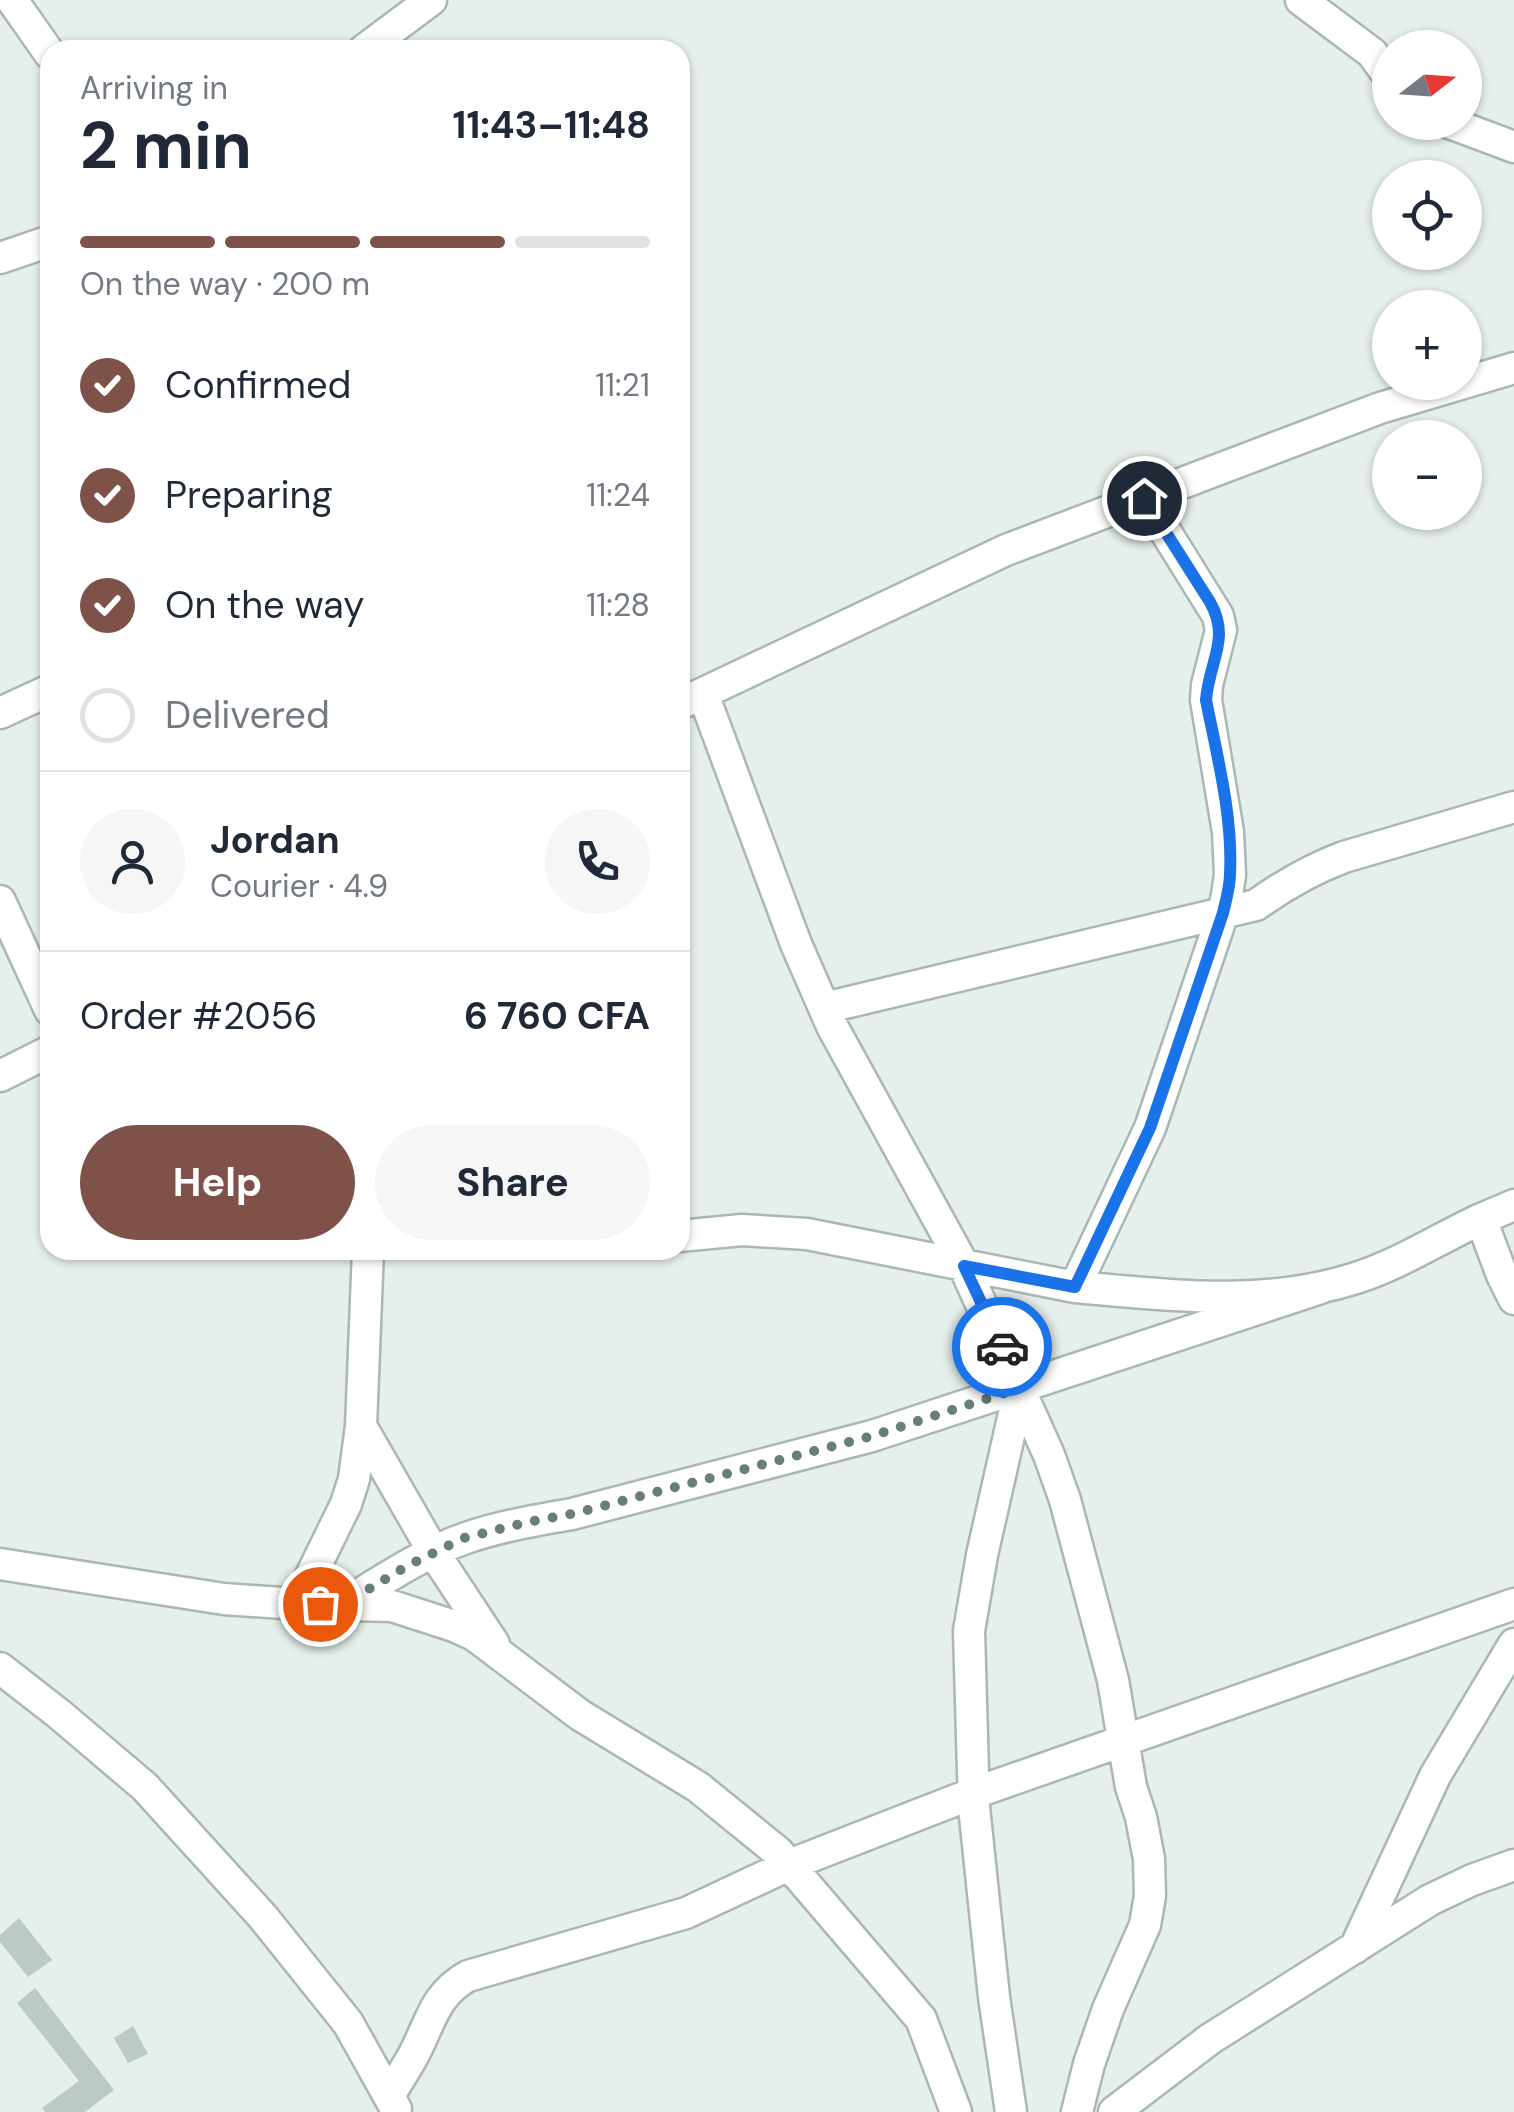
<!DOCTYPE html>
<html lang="en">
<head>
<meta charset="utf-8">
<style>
	:root { --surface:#fff; --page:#f6f6f7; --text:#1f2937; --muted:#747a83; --line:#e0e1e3; --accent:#7f5249 }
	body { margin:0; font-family:"DM Sans",sans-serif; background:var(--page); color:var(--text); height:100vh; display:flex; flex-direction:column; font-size:38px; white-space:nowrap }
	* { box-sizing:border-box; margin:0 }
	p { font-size:32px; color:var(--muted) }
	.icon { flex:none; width:55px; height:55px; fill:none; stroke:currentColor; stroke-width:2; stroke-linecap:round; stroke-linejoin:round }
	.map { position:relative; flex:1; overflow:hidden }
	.drawer { position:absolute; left:40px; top:40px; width:650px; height:1220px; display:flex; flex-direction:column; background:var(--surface); border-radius:30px; box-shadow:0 2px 8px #0004 }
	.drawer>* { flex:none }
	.needle { width:65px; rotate:73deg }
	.fabs { position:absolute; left:1372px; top:30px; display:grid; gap:20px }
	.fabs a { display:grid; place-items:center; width:110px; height:110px; border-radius:50%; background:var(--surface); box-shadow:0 2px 8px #0004; font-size:50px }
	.pin { position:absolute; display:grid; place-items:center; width:85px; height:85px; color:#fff; margin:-42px; border:5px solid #fff; border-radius:50%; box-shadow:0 2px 10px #0007 }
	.courier { position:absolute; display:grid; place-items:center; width:100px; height:100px; margin:-50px; border:8px solid #1a73e8; border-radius:50%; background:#fff; color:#222; box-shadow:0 2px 12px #0007 }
	.headline em { font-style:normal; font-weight:700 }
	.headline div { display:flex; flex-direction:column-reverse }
	.headline { display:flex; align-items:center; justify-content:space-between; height:170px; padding:0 40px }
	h1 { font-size:65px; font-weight:700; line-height:75px }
	.bar { display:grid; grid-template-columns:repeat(4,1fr); gap:15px 10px; align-content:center; height:120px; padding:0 40px }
	.bar i { height:12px; border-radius:8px; background:var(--line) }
	.bar .current { background:var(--accent) }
	.bar p { grid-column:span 4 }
	.line { display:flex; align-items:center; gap:25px; padding:0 40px; border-top:2px solid var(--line) }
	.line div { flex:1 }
	.round { display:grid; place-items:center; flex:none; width:105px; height:105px; border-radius:52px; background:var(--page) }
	ol { padding:0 40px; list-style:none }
	li { display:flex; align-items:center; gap:30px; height:110px }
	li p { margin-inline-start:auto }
	li .icon { padding:10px; border-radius:50%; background:var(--accent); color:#fff; stroke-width:4 }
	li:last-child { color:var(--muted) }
	li i { width:55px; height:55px; border:5px solid var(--line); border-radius:50% }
	.button { display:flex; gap:20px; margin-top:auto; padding:20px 40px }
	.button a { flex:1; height:115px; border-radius:60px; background:var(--accent); color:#fff; font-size:40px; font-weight:700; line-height:115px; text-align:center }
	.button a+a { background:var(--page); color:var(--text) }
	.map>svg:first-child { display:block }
</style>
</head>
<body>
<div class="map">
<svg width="1514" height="2112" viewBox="0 0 1514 2112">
	<rect width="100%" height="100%" fill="#e6efeb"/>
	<path fill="#bbcac4" d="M19 1918 52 1960 28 1977 0 1942V1935Z
		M35 1988 114 2090 85 2112H45L42 2108 79 2081 17 2003Z
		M133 2026 148 2054 128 2063 114 2038Z"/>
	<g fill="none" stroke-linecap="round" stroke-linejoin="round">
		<defs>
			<path id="minor" d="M12 0 50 54
				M1301 0 1372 53 1390 78
				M364 50 431 0
				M1447 122 1514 147
				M0 258 50 241
				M703 694 796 944 832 1026 964 1266 1049 1455 1065 1500 1113 1680 1131 1787 1141 1817 1149 1859 1150 1896 1145 1925 1108 2009 1089 2064 1077 2112
				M680 704 1006 550 1380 408 1514 368
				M0 713 50 690
				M0 901 50 1010
				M824 1008 1256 905C1284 885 1312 869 1344 857L1514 807
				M0 1076 50 1051
				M1481 1219 1514 1205
				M680 1236 742 1230 807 1234 1075 1287 1150 1128 1223 913 1227 895 1230 875 1228 832 1206 700 1207 685 1221 630 1218 616 1144 497
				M1075 1287C1171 1295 1263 1308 1356 1278 1400 1264 1440 1238 1481 1219L1502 1275 1514 1299
				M361 1426 434 1553 494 1644
				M0 1564 224 1599 297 1604 392 1606 454 1626 474 1635 580 1715 698 1787 778 1852 921 2019 956 2112
				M297 1604 346 1504 354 1479 361 1426 368 1250
				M344 1604C383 1580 423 1553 466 1538 501 1526 537 1520 572 1514L872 1436 1321 1288
				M0 1668 59 1714 145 1787 263 1917 348 2023 396 2109
				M1355 1948 1435 1776 1514 1644
				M389 2096C397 2082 406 2069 414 2054 431 2022 434 1995 468 1976L686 1913 789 1865 974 1793 1514 1604
				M1011 2112 994 1997 974 1807 969 1631 982 1555 1020 1387
				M1114 2112 1210 2039 1430 1900 1472 1880 1514 1865"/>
		</defs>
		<use href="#minor" stroke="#a8b8b2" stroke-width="35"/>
		<use href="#minor" stroke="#fff" stroke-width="30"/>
	</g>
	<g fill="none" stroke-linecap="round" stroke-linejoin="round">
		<path stroke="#687f78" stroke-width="10" stroke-dasharray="0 18" d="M320 1604H344L407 1566 464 1538 528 1522 572 1514 872 1436 1020 1388 1002 1347"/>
		<path stroke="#1a73e8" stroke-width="12" d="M1002 1347 964 1266 1075 1287 1150 1128 1223 913C1226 900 1230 887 1230 874 1233 816 1217 756 1206 700 1209 661 1231 639 1210 602L1144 498"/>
	</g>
</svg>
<div class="fabs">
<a><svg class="needle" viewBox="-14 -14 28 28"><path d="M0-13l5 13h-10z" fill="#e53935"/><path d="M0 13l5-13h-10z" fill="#747a83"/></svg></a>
<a><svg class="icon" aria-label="locate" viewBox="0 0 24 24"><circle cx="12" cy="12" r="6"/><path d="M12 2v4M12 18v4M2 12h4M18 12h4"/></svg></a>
<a>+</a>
<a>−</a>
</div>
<div class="pin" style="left:320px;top:1604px;background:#ea580c"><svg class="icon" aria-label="bag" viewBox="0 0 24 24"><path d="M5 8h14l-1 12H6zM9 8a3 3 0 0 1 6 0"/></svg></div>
<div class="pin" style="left:1144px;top:498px;background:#1f2937"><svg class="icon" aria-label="home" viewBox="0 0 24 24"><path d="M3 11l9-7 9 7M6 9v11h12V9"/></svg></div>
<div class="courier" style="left:1002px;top:1347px"><svg class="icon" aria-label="car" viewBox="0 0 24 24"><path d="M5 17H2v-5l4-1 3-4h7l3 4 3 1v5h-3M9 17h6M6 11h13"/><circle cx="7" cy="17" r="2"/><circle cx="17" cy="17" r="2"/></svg></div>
<section class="drawer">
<div class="headline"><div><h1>2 min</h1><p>Arriving in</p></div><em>11:43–11:48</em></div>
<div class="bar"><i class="current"></i><i class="current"></i><i class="current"></i><i></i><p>On the way · 200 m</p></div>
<ol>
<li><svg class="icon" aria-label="check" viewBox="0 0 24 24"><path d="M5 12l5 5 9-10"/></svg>Confirmed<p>11:21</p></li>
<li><svg class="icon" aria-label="check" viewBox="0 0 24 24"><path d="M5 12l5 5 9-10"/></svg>Preparing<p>11:24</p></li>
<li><svg class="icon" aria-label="check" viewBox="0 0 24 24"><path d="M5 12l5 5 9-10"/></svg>On the way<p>11:28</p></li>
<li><i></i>Delivered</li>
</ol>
<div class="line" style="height:180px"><a class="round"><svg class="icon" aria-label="person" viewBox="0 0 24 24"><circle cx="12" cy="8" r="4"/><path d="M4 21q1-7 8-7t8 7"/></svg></a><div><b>Jordan</b><p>Courier · 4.9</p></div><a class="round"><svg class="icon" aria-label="phone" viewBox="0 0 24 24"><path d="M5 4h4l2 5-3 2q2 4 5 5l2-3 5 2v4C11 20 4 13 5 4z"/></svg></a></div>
<div class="line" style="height:130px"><div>Order #2056</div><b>6 760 CFA</b></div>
<div class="button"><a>Help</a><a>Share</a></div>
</section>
</div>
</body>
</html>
